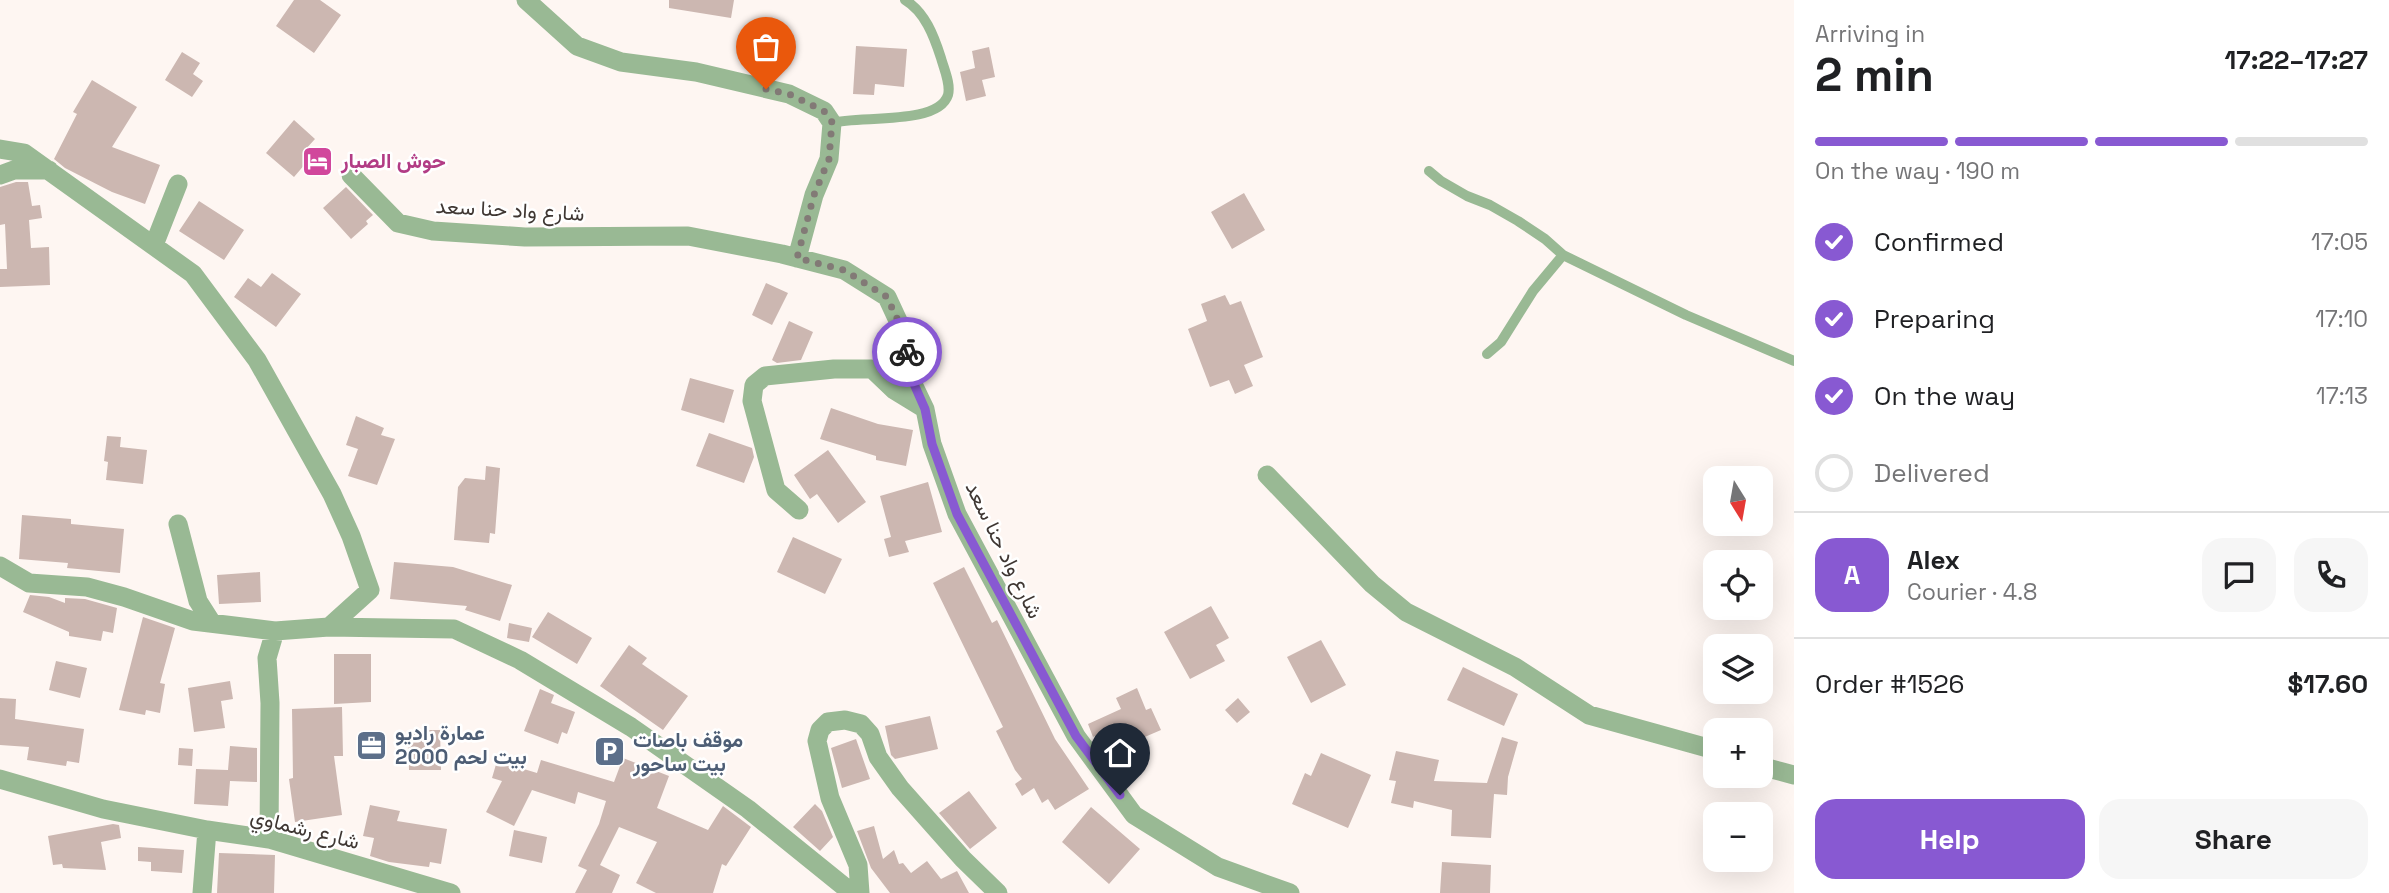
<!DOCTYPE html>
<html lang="en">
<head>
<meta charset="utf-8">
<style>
	:root { --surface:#fff; --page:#f6f6f6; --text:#202124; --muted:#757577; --line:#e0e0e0; --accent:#8859d2 }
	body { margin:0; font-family:"Space Grotesk",Vazirmatn,sans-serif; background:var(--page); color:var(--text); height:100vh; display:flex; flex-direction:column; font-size:26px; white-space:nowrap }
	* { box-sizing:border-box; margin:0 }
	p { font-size:23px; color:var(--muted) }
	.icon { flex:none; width:38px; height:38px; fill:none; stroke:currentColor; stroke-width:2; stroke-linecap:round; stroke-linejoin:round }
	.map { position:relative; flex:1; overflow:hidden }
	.drawer { display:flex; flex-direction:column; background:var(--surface); width:595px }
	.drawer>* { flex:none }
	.needle { width:46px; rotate:169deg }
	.fabs { position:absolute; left:1703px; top:466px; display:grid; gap:14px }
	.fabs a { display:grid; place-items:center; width:70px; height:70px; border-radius:14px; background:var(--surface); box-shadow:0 7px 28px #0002; font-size:35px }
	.pin { position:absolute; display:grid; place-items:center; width:60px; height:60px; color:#fff; margin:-72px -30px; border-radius:50% 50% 50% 0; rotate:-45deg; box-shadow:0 0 7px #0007 }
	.pin .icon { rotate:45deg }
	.courier { position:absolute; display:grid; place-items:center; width:70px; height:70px; margin:-35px; border:5px solid #8859d2; border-radius:50%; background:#fff; color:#222; box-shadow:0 2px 9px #0007 }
	.head em { font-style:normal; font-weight:700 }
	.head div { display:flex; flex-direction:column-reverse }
	.head { display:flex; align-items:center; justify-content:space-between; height:119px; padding:0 21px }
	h1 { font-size:46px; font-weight:700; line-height:52px }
	.bar { display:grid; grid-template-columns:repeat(4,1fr); gap:10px 7px; align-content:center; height:84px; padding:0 21px }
	.bar i { height:9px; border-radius:5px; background:var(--line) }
	.bar .active { background:var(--accent) }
	.bar p { grid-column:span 4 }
	.line { display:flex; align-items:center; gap:18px; padding:0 21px; border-top:2px solid var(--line) }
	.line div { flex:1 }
	.round { display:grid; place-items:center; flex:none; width:74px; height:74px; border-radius:21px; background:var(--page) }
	ol { padding:0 21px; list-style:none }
	li { display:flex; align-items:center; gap:21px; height:77px }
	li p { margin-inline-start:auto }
	li .icon { padding:7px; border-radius:50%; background:var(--accent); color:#fff; stroke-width:4 }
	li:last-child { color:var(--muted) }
	li i { width:38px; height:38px; border:4px solid var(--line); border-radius:50% }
	.action { display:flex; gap:14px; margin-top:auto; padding:14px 21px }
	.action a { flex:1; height:80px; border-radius:21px; background:var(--accent); color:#fff; font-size:28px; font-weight:700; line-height:80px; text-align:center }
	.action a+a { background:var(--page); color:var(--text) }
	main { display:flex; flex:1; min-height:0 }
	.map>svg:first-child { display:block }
</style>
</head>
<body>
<main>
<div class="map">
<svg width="1794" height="893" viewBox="0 0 1794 893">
	<rect width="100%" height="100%" fill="#fef6f2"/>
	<path fill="#ccb7b1" d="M294 0H320L341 15 314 53 276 26Z
		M669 0H734L731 18 669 8Z
		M856 46 907 49 904 87 875 84 874 95 853 94Z
		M989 47 995 77 982 80 986 96 966 101 960 72 975 68 972 51Z
		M182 52 200 63 193 74 203 81 192 97 165 80Z
		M92 80 137 107 112 147 160 165 145 204 112 192 65 168 54 159 77 114 73 112Z
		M294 120 315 139 305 150 312 156 294 177 266 153Z
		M16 182H28L32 206 40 205 42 218 29 220 31 248 49 247 50 285 0 287V269H7L5 224 0 225V187Z
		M346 187 373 215 366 221 368 224 351 239 323 208Z
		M1244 193 1265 230 1232 249 1211 212Z
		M199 201 244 230 224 260 179 231Z
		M272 273 301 294 276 327 234 297 248 278 261 287Z
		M766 283 788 293 772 325 752 315Z
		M1225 295 1230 305 1241 301 1263 357 1244 365 1253 386 1235 394 1229 380 1210 387 1188 329 1207 321 1201 304Z
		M789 321 813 332 801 360 777 363 772 360Z
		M690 378 734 390 724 423 681 410Z
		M831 408 878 424 913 430 906 466 876 460V456L820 439Z
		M356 416 384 428 381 435 395 439 377 485 348 476 358 449 346 445Z
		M709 433 752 448 754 457 744 483 696 466Z
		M107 436 121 437 120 447 147 450 143 484 106 480 108 462 104 461Z
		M828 450 866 502 838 523 817 494 810 499 794 475Z
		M486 466 500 468 495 534 490 533 489 543 454 540 458 487 465 478 485 480Z
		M928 482 942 532 905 541 909 552 889 557 884 539 891 537 880 496Z
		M22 515 71 519V524L124 529 120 573 67 568 68 563 19 559Z
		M793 537 842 559 825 594 777 572Z
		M394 562 453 567 512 585 500 621 465 610 467 606 390 599Z
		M964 567 992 623 997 620 1055 739 1089 789 1055 810 1048 799 1042 803 1034 788 1022 796 1015 784 1022 779 1015 770 996 731 1003 727 933 583Z
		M260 572 261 602 219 604 217 575Z
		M30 595 49 597 65 603V598L85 599 117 608 113 633 103 631 101 641 69 636V632L23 612Z
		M1211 606 1229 638 1216 645 1225 661 1190 679 1164 632Z
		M548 612 592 638 577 664 532 637Z
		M143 617 175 628 160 683 165 684 160 713 146 710 145 715 119 710Z
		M509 623 532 628 529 642 507 638Z
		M1321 640 1346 685 1311 703 1287 657Z
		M629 645 647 658 642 664 688 696 663 730 600 686Z
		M334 654H371V702L334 704Z
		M56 661 87 668 80 698 49 690Z
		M1463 667 1518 694 1504 726 1447 700Z
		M230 681 233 699 221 701 225 728 194 732 188 688Z
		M1137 688 1146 710 1151 708 1161 730 1119 748 1110 729 1093 737 1088 724 1121 709 1116 698Z
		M540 689 554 695 551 703 575 712 567 734 562 732 558 744 524 731Z
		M0 698 16 699 15 719 84 729 79 763 67 761 66 766 27 760 29 747 0 745Z
		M1238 698 1250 712 1237 723 1225 710Z
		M342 707 343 756H334L342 815 295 822 289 779 293 778 292 709Z
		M930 716 938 749 895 759 891 755 885 726Z
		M408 730H440L441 770H409Z
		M1502 737 1518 742 1508 777 1507 795 1494 794 1491 838 1451 836 1452 810 1414 801 1413 808 1391 803 1396 781 1389 780 1396 751 1439 760 1434 781 1487 783Z
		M856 739 870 779 842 788 831 748Z
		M230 746 257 748V782L230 781 228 806 194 804 196 769 228 770Z
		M179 748 193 749 192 766 178 765Z
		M1321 753 1371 775 1348 828 1292 804 1305 773 1311 776Z
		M623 758 669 776 657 808 708 830 723 806 751 827 726 866 722 864 713 893H656L636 883 657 842 619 827 600 865 620 875 612 893H575L587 870 578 866 599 824 606 801 578 792 575 804 532 790 514 826 486 812 502 781 492 778 497 761 537 773 541 760 614 782Z
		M969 791 997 828 970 849 939 813Z
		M815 804 822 811 833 837 820 851 793 827Z
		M370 805 400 811 397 821 447 829 441 864 430 862 429 867 389 862 370 856 374 838 363 836Z
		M1091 807 1140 849 1109 884 1062 842Z
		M113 824 119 825 121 838 101 842 106 870 63 868 62 864 53 865 48 836Z
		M874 826 883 859 894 850 899 864 903 863 911 873 927 861 941 879 957 871 969 893H890L871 868 857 831Z
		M514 830 547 837 542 863 509 856Z
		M138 847 184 850 182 873 151 871V862L138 861Z
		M219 853 275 855 274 893H217Z
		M1442 862 1491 865 1490 893H1440Z"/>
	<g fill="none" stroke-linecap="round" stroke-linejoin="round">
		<path stroke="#99b994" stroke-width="10" d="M832 123C858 115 938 126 948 95 951 84 944 69 941 58 934 36 925 12 905 0
			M1429 171 1441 181 1467 196 1490 205 1518 221 1545 239 1563 255 1686 315 1794 361
			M1487 354 1501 342 1533 291 1563 255"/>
		<path stroke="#99b994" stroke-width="19" d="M526 0 577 46 621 62 696 72 789 94 824 111 832 123 829 159 814 195 797 258
			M0 149 24 153 193 274 257 360 332 494 351 536 370 590 329 627
			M0 175 14 170H49
			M351 175 398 223 433 231 525 237 688 236 782 254 844 270 887 297 900 325 913 384 925 409 932 444 957 514 1076 736 1134 815 1218 867 1290 893
			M154 245 178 184
			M1267 475 1372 584 1406 612 1515 667 1589 715 1715 750
			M799 510 776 490 752 401 754 385 765 376 834 369H872L894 390 925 409
			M178 524 198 601 212 623
			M0 566 29 583 87 587 124 597 193 621 275 631 329 627 454 629 520 660 631 727 748 809 852 893
			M1760 766 1794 775
			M0 779 103 809 207 830 269 839 451 893
			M269 839 270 703 267 658 275 631
			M202 893 207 830
			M860 893 858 865 830 798 817 741 820 730 828 722 845 720 861 724 870 734 878 757 900 788 963 859 998 893"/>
	</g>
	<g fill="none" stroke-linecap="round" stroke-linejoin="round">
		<path stroke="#827a76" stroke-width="7" stroke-dasharray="0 12.6" d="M766 89 789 94 824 111 832 122 829 159 814 195 797 258 844 270 887 297 900 325 907 352"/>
		<path stroke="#8859d2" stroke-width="9" d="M907 352 914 384 925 409 932 444 957 514 1076 736 1120 795"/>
	</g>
	<defs>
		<symbol id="hotel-square" viewBox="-11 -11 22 22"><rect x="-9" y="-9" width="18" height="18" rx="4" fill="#d1479c" stroke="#fff"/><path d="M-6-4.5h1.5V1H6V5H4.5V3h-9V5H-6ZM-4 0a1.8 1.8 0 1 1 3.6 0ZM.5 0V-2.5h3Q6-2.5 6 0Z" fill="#fff"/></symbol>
		<symbol id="office-square" viewBox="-11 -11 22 22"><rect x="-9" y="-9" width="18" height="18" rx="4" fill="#5c6f8a" stroke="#fff"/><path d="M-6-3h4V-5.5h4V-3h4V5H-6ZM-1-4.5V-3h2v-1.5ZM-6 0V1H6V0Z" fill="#fff"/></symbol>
		<symbol id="parking-square" viewBox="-11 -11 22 22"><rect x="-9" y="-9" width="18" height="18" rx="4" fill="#5c6f8a" stroke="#fff"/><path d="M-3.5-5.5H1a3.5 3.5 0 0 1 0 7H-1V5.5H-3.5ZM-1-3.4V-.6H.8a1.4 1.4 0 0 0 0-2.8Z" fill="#fff"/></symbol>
	</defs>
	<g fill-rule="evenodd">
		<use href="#hotel-square" x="300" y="144" width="35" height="35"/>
		<use href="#office-square" x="354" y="728" width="35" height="35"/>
		<use href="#parking-square" x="592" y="734" width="35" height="35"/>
	</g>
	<g text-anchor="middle" stroke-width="5" stroke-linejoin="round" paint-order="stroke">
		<g font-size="21" font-weight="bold" fill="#b23c85" stroke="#fff" text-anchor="start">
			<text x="341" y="168">حوش الصبار</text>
		</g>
		<g font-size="21" fill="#3f3733" stroke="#fff">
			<text transform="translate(510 210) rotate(3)" y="7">شارع واد حنا سعد</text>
			<text transform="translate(1004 550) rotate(64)" y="7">شارع واد حنا سعد</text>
			<text transform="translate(305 829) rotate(14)" y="7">شارع رشماوي</text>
		</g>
		<g font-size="21" font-weight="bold" fill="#4e5e75" stroke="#fff" text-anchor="start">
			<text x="395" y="740">عمارة راديو<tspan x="395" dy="24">بيت لحم 2000</tspan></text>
			<text x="633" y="747">موقف باصات<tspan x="633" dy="24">بيت ساحور</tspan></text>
		</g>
	</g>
</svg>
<div class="fabs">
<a><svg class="needle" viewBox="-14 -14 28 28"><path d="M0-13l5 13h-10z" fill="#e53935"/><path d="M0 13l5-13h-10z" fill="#757577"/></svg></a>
<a><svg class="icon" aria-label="locate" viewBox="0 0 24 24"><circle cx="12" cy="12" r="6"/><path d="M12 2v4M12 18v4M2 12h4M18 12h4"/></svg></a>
<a><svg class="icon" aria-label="layers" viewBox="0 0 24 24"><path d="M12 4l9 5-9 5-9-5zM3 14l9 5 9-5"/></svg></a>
<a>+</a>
<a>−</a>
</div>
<div class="pin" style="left:766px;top:89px;background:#ea580c"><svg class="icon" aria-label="bag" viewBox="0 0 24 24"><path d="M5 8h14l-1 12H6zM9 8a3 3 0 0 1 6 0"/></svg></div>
<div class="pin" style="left:1120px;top:795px;background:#1f2937"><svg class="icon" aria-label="home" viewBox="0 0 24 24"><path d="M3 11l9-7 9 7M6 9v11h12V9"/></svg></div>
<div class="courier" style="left:907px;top:352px"><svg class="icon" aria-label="bike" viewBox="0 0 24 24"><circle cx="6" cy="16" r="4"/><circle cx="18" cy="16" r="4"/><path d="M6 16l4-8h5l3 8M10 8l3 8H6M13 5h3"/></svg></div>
</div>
<section class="drawer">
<div class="head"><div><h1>2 min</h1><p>Arriving in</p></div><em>17:22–17:27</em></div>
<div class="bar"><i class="active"></i><i class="active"></i><i class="active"></i><i></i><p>On the way · 190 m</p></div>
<ol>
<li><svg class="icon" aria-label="check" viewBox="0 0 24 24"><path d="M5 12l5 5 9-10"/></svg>Confirmed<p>17:05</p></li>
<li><svg class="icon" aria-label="check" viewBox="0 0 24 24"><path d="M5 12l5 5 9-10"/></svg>Preparing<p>17:10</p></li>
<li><svg class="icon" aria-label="check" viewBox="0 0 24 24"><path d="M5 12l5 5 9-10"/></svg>On the way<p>17:13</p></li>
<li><i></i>Delivered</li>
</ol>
<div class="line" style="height:126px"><b class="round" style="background:var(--accent);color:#fff">A</b><div><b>Alex</b><p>Courier · 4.8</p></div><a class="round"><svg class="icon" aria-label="chat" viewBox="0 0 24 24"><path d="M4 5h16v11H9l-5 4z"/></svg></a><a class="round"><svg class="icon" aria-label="phone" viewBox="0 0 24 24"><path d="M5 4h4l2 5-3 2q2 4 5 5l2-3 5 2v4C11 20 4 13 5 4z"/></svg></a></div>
<div class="line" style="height:91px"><div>Order #1526</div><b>$17.60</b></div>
<div class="action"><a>Help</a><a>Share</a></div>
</section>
</main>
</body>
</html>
